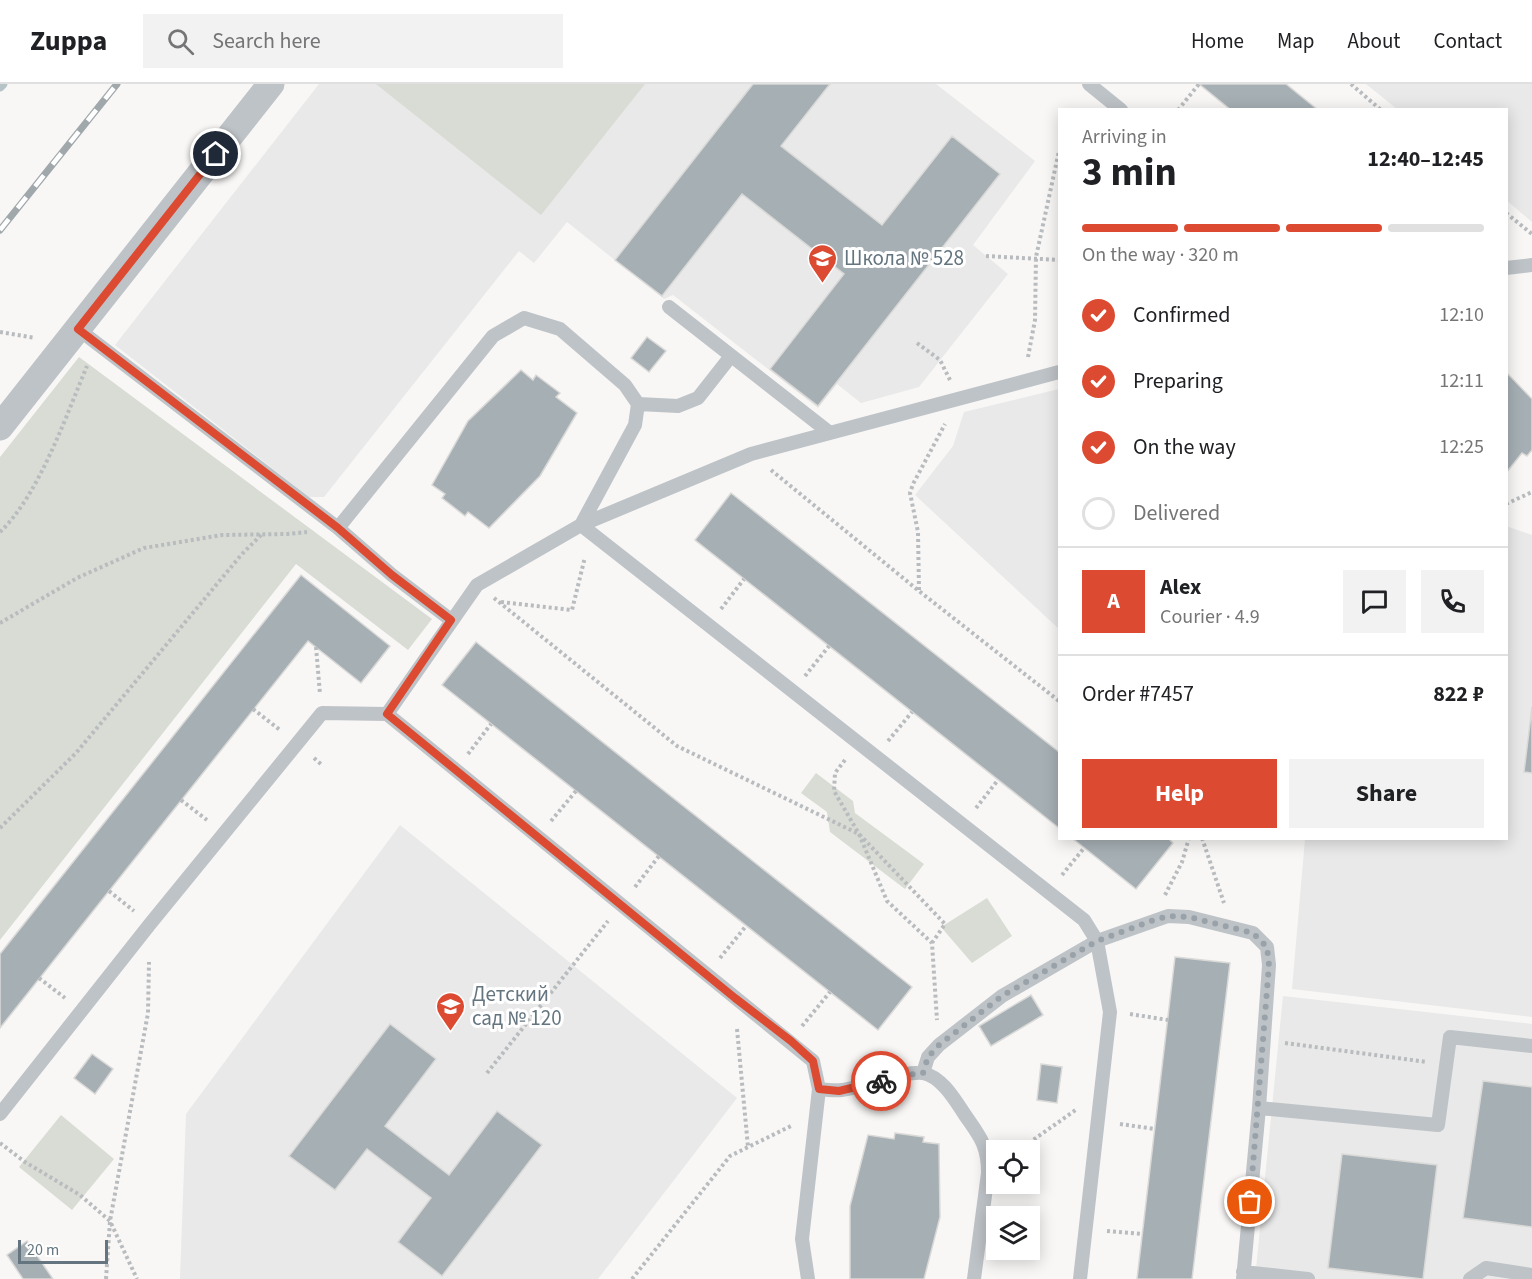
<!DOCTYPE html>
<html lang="en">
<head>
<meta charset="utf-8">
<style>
	:root { --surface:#fff; --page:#f2f2f2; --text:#202124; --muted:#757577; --line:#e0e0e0; --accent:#dc4b31 }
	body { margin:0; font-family:"Source Sans 3",sans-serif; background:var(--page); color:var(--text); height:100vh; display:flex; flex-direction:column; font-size:22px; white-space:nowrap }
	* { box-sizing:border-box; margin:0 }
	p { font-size:20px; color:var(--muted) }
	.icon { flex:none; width:33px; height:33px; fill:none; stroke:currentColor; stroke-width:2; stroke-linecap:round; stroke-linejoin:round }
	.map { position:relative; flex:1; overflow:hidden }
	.details { position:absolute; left:1058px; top:24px; width:450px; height:732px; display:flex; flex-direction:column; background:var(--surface); border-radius:0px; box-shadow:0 3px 15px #0003 }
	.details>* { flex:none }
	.buttons { position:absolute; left:986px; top:1056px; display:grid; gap:12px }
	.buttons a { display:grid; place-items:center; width:54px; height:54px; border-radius:0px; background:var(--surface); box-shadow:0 3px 15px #0003; font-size:30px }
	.scale { position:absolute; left:18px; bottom:15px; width:90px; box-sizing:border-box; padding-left:6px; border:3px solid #64757f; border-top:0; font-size:16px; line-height:21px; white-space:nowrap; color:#64757f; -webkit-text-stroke:4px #fff; paint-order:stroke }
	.pin { position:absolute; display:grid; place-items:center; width:51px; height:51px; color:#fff; margin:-26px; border:3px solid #fff; border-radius:50%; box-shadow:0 2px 6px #0007 }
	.courier { position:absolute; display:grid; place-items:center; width:60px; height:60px; margin:-30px; border:4px solid #dc4b31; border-radius:50%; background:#fff; color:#222; box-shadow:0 2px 8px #0007 }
	.headline em { font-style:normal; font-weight:700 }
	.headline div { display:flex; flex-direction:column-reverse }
	.headline { display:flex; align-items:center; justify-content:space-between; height:102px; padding:0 24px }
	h1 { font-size:39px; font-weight:700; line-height:45px }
	.bar { display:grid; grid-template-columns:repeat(4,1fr); gap:9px 6px; align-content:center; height:72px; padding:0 24px }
	.bar i { height:8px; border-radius:4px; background:var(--line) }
	.bar .on { background:var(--accent) }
	.bar p { grid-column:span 4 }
	.line { display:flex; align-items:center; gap:15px; padding:0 24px; border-top:2px solid var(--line) }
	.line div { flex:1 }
	.round { display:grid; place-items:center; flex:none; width:63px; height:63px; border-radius:0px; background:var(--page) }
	ol { padding:0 24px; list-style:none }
	li { display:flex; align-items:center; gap:18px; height:66px }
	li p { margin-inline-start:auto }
	li .icon { padding:6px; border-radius:50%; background:var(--accent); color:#fff; stroke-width:4 }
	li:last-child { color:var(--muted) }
	li i { width:33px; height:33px; border:3px solid var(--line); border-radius:50% }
	.cta { display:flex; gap:12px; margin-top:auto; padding:12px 24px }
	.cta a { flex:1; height:69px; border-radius:0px; background:var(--accent); color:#fff; font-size:24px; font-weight:700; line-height:69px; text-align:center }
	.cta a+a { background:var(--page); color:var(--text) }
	header { display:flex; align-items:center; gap:36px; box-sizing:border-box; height:84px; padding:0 30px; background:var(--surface); border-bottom:2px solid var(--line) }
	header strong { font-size:28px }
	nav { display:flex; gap:33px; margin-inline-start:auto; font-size:21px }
	.search { width:420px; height:54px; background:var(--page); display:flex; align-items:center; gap:15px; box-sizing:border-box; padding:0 21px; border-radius:0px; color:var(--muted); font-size:22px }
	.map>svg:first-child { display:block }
</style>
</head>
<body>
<header>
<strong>Zuppa</strong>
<div class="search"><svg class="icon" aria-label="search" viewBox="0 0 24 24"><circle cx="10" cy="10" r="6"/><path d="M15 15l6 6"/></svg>Search here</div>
<nav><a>Home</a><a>Map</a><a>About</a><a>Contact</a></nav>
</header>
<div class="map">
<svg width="1532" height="1195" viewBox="0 0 1532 1195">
	<rect width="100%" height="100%" fill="#f8f7f5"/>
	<path fill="#e8e9e8" d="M319 0H936L1035 77 973 161 1008 190 919 303 861 319 837 300 818 324 673 211 664 215 567 138 534 179 519 167 324 413H309L115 261Z
		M1366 0H1532V138L1506 116V26L1397 25Z
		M1059 305V545L915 411 953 362 964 328Z
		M1506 442 1532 451V933L1292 905 1305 755 1506 754Z
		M400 741 737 1014 598 1195H180L186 1030Z
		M1283 912 1532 940V1195H1255Z"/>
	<path fill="#d8dcd4" d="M376 0H645L541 131Z
		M79 273 432 535 408 566 296 480 0 856V373Z
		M816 689 853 717 855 729 924 780 905 805 830 748 827 728 801 709Z
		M987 814 1012 852 972 879 941 843Z
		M61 1031 114 1075 72 1126 19 1083Z"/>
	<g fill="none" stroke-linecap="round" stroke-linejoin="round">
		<path stroke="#b6c4c7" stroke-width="9" d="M0 3 3 0"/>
	</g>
	<path fill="#a6afb4" stroke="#d9d9d7" stroke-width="1.5" d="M753 0H830L781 62 882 141 952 52 1000 90 818 322 770 285 844 190 742 110 662 212 615 176Z
		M1199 0H1286L1318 26H1231Z
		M647 253 666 267 649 288 631 274Z
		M521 286 533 296 536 291 560 309 556 313 577 329 540 392 489 444 468 428 465 432 442 414 445 410 432 401 468 337Z
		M1506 288 1532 315V366L1527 372 1522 369 1506 389Z
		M731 409 1059 668V744L695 456Z
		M301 491 390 562 361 599 308 557 0 944V870Z
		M476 558 912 903 878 946 442 601Z
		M1532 623V689L1524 688Z
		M1072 754H1168L1173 759 1136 805Z
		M1175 873 1230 879 1192 1195H1137Z
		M1031 911 1043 931 991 962 979 942Z
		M390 940 436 975 385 1042 449 1091 497 1027 542 1061 442 1192 398 1158 431 1114 367 1065 335 1106 289 1072Z
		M92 970 113 985 95 1010 74 994Z
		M1041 980 1062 983 1057 1019 1037 1016Z
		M1483 997 1532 1003V1143L1463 1134Z
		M895 1049 924 1053 923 1058 939 1060 940 1133 924 1195H850V1122L868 1051 894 1055Z
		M1342 1070 1437 1081 1423 1195 1328 1184Z
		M27 1157 53 1195H23L7 1171Z"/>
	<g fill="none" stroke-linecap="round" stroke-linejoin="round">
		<path stroke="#b9bcbf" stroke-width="4" stroke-dasharray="3 3" stroke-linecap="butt" d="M1351 0 1381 26
			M1178 26 1199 0
			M1506 129 1532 150
			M986 172 1059 176
			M0 248 35 254
			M917 259 940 276 950 296
			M1028 273 1035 236 1036 173 1059 67
			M771 386 919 507 1059 617
			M1506 420 1532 408
			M0 448C39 411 66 332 87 282
			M919 506 918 448 910 409 913 400 945 340
			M494 514 677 662 859 750 945 840 932 859
			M501 518 572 526 585 473
			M721 525 744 495
			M0 539 77 494 144 464 222 451 288 450 307 448
			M316 563 320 610
			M805 592 829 562
			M253 625 280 646
			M888 657 912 628
			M468 670 491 640
			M314 674 322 681
			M845 676 835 689 834 707 859 750 887 817 932 859 937 936
			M181 716 207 736
			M976 724 998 696
			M551 737 576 707
			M0 744 76 669 242 470 262 450
			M1202 754 1224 819
			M1062 791 1084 764
			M635 803 659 772
			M109 807 134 827
			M1165 811 1182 778 1189 754
			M720 874 746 842
			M39 894 65 914
			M1130 930 1168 936
			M802 942 830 908
			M737 945 748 1063
			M1285 959 1427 978
			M487 989 608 837
			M1120 1040 1155 1045
			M0 1059 25 1078 80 1111 110 1137 137 1195
			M1019 1066 1077 1025
			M1107 1147 1142 1150
			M106 1195 110 1137 148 929 149 878
			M632 1195 730 1072 793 1041"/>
		<path stroke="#bec3c7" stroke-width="14" d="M1089 0 1121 26
			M1506 184 1532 181
			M669 223 830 349
			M78 245 338 444 392 491 451 536
			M638 320 678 322 698 314 731 272
			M338 444 493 252 524 234 560 245 625 301 638 320 635 341 581 441 1084 836 1097 857 1168 832 1189 833 1253 849 1267 863 1269 881 1259 1024 1243 1195
			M387 630 477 501 581 441 751 370 1059 288
			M923 989 928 973 939 961 1002 912 1097 857 1110 928 1080 1195
			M819 1005C827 1006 835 1007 842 1006 862 1004 906 986 923 989 942 993 955 1016 965 1031 980 1053 988 1061 988 1089L974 1195
			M1259 1024 1438 1041 1450 953 1532 962
			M0 1030 150 840 322 629 387 630 813 977 819 1005 802 1155 808 1195
			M1243 1188 1308 1195
			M1470 1195 1486 1184 1532 1191"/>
		<path stroke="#bec3c7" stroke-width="27" d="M0 343 271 0"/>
		<defs>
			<path id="rail" d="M0 146 117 0"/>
		</defs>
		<use href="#rail" stroke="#a0a8ac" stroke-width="7"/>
		<use href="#rail" stroke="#fff" stroke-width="4.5" stroke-dasharray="14" stroke-linecap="butt"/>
	</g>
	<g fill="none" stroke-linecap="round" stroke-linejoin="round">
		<path stroke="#98a2a8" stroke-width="6" stroke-dasharray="0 10.8" d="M881 997 900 992 923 989 928 973 939 961 1002 912 1097 857 1151 837 1168 832 1189 833 1253 849 1267 863 1269 881 1250 1118"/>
		<path stroke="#dc4b31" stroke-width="8" d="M216 70 78 245 338 444 392 491 451 536 387 630 735 914 791 957 813 977 819 1005 839 1007 881 997"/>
	</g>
	<defs>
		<symbol id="school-pin" viewBox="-11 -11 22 30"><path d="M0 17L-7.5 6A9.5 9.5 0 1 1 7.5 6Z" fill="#dc4b31" stroke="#fff"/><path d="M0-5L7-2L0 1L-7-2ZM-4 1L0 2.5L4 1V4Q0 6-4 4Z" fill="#fff"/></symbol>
	</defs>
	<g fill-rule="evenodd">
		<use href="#school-pin" x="806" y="158" width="33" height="45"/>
		<use href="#school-pin" x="434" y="906" width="33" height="45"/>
	</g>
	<g text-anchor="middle" stroke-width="6" stroke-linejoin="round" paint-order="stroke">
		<g font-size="21" fill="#64757f" stroke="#fff" text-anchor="start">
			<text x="844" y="181">Школа № 528</text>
			<text x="472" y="917">Детский<tspan x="472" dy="24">сад № 120</tspan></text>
		</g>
	</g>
</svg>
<div class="buttons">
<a><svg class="icon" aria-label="locate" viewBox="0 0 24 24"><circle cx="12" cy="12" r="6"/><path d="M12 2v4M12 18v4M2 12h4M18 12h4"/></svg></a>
<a><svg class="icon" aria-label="layers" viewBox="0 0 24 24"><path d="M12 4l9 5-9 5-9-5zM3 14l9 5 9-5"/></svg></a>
</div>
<div class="scale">20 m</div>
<div class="pin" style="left:1250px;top:1118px;background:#ea580c"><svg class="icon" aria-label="bag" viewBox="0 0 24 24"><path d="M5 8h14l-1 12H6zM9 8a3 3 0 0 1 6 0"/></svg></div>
<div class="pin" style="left:216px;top:70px;background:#1f2937"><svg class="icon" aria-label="home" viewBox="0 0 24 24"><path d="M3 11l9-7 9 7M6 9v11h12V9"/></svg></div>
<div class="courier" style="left:881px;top:997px"><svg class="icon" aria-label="bike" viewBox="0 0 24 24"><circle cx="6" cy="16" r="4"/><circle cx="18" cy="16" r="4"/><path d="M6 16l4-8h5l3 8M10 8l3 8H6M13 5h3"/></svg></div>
<section class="details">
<div class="headline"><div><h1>3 min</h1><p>Arriving in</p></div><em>12:40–12:45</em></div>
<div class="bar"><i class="on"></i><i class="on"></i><i class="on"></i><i></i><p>On the way · 320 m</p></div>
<ol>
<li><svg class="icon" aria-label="check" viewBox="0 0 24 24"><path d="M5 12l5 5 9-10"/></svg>Confirmed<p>12:10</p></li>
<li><svg class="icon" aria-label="check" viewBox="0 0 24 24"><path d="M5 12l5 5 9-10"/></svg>Preparing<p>12:11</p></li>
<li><svg class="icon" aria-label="check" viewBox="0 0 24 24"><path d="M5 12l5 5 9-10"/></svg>On the way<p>12:25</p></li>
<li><i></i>Delivered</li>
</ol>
<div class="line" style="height:108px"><b class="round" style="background:var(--accent);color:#fff">A</b><div><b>Alex</b><p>Courier · 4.9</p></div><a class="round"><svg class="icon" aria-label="chat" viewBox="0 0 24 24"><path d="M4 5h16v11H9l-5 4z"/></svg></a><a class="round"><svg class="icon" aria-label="phone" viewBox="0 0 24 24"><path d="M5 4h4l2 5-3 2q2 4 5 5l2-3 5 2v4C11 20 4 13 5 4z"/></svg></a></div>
<div class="line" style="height:78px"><div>Order #7457</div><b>822 ₽</b></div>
<div class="cta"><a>Help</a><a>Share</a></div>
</section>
</div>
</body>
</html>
